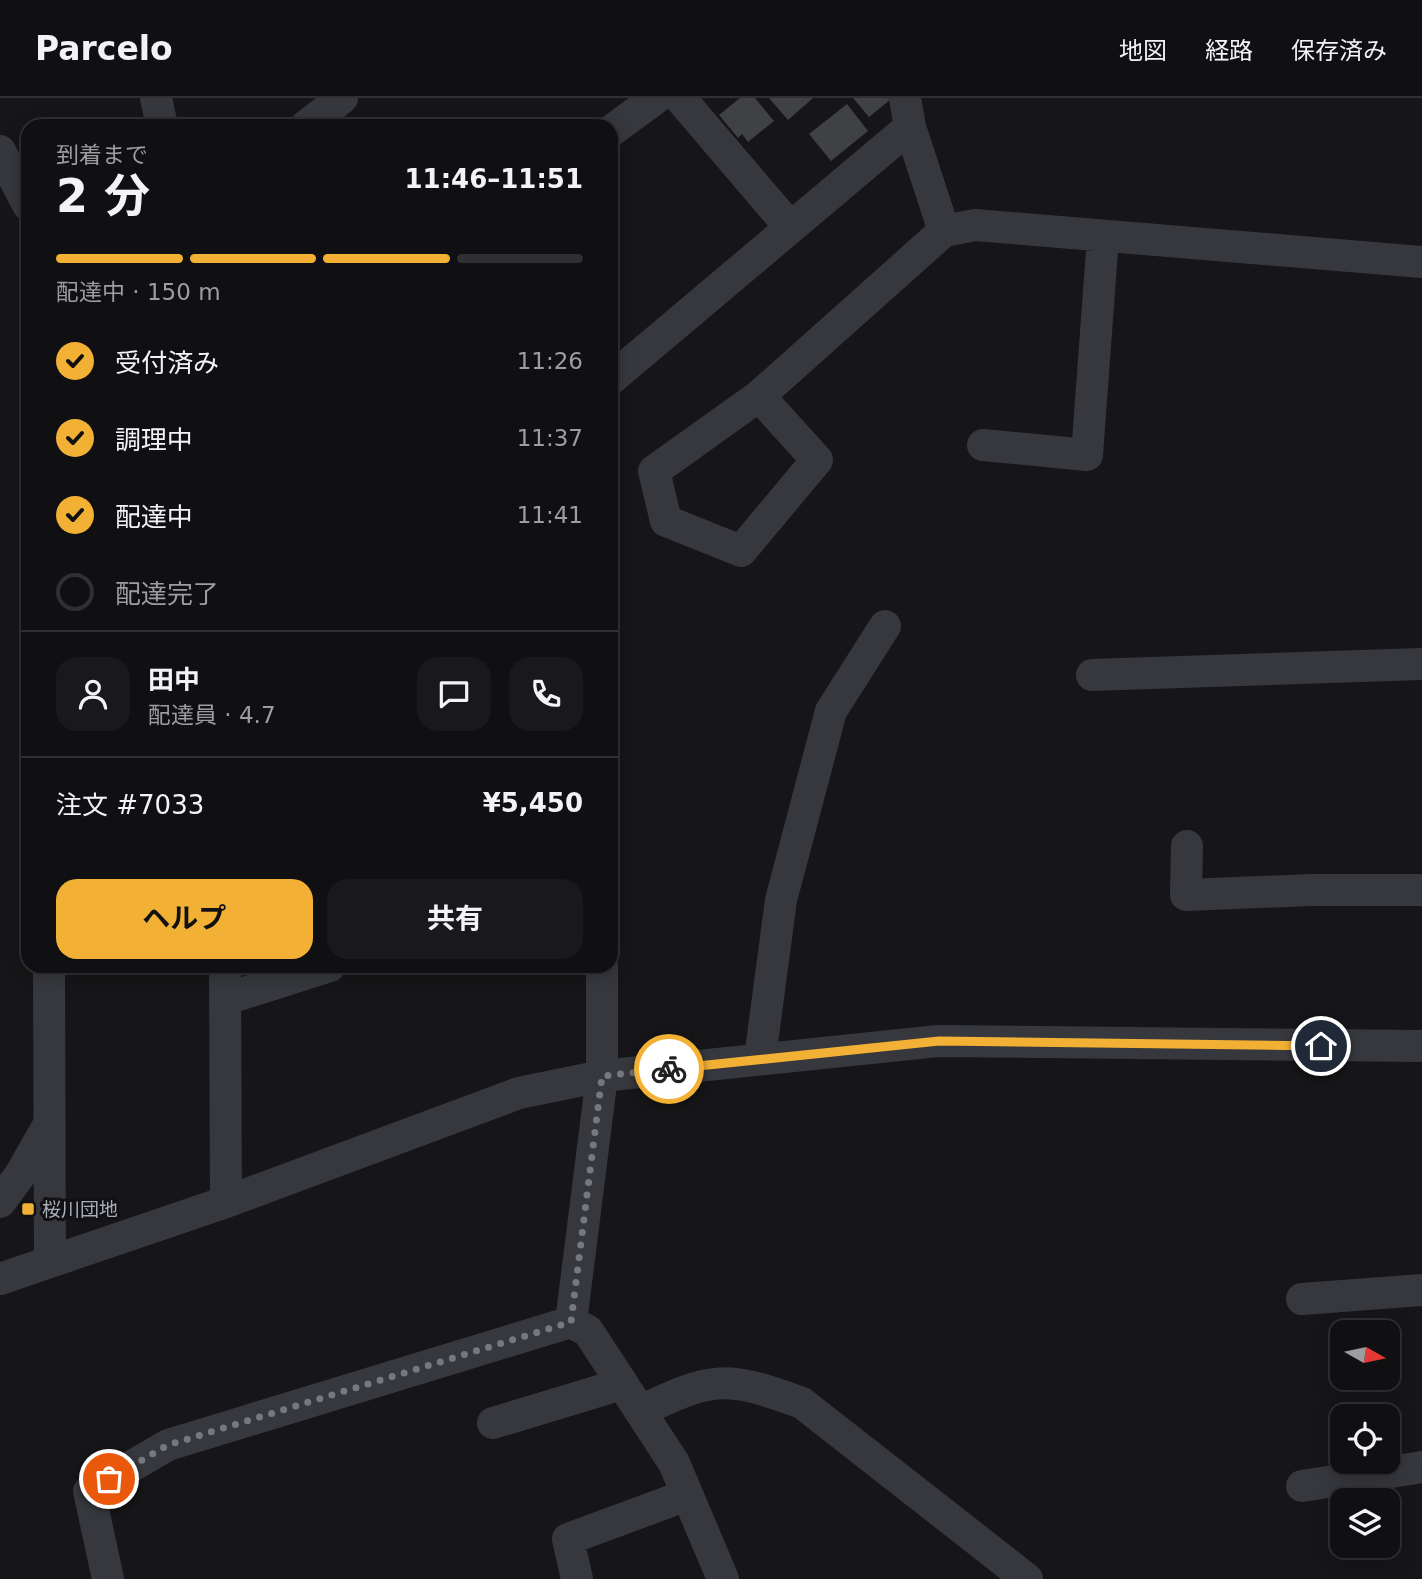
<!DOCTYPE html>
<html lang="ja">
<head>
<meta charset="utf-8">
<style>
	:root { --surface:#101012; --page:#19191b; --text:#f1f3f6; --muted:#9c9d9f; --line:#303032; --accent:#f2b134 }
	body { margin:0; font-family:"DejaVu Sans","Noto Sans JP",sans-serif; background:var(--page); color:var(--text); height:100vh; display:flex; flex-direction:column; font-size:26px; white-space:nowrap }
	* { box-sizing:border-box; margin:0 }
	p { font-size:23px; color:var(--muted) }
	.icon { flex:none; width:38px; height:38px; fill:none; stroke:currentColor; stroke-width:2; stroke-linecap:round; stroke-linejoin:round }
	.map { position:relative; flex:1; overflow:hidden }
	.sheet { position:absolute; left:21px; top:21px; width:597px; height:854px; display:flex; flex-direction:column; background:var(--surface); border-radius:21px; box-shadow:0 4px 18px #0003,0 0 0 2px var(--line) }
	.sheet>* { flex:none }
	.needle { width:46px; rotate:99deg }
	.fabs { position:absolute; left:1330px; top:1222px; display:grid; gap:14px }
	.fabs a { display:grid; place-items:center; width:70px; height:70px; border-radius:14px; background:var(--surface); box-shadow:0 4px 18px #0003,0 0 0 2px var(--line); font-size:35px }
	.pin { position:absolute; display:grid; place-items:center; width:60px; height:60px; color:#fff; margin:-30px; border:4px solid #fff; border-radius:50%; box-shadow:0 2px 7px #0007 }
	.courier { position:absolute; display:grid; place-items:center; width:70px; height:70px; margin:-35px; border:5px solid #f2b134; border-radius:50%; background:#fff; color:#222; box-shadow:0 2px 9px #0007 }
	.headline em { font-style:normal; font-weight:700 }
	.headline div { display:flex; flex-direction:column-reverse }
	.headline { display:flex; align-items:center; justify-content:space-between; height:119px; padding:0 35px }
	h1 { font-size:46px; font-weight:700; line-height:52px }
	.bar { display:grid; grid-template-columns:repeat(4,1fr); gap:10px 7px; align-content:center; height:84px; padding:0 35px }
	.bar i { height:9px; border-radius:5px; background:var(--line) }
	.bar .on { background:var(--accent) }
	.bar p { grid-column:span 4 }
	.line { display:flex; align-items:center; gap:18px; padding:0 35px; border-top:2px solid var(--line) }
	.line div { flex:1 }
	.round { display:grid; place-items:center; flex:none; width:74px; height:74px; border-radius:21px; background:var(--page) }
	ol { padding:0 35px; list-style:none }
	li { display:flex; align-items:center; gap:21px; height:77px }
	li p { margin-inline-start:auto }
	li .icon { padding:7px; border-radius:50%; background:var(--accent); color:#111; stroke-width:4 }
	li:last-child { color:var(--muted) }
	li i { width:38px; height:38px; border:4px solid var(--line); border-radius:50% }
	.action { display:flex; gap:14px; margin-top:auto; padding:14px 35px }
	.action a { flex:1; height:80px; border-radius:21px; background:var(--accent); color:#111; font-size:28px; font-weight:700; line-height:80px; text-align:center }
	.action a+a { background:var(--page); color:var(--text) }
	header { display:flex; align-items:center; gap:42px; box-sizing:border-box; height:98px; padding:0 35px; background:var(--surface); border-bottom:2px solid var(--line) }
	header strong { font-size:33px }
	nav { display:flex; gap:38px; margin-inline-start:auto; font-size:24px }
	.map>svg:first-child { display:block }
</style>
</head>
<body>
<header>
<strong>Parcelo</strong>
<nav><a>地図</a><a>経路</a><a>保存済み</a></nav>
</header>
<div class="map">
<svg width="1422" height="1481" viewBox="0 0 1422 1481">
	<rect width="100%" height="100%" fill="#161618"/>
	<path fill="#1e261f" d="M233 868H282L245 880 233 873Z"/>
	<path fill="#404145" d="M740 0H755L774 23 748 44 742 36 738 40 719 17Z
		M769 0H813L788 22Z
		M853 0H888L890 2 869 19Z
		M847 6 868 33 831 63 809 36Z"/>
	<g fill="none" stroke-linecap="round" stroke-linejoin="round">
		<path stroke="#37383d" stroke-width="32" d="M156 0 162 28
			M680 0 790 129
			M905 0 910 29 944 133
			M306 28 342 0
			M611 33 656 0
			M0 53 28 107
			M611 281 910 29
			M759 298 817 362 741 453 666 423 654 373 759 298 944 133 975 127 1422 164
			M983 347 1087 357 1103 139
			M1092 577 1422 566
			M1187 748 1186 797 1312 792H1422
			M49 868 50 1163
			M225 868 226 1104
			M226 901 330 868
			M760 960 781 802 831 613 885 528
			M0 1104 20 1077 48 1028
			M0 1181 226 1104 519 995 602 978 938 943 1422 948
			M1302 1201 1422 1192
			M571 1224 588 1233 674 1365 723 1481
			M641 1313C713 1278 726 1277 802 1305L1027 1481
			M493 1325 622 1286
			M1302 1388 1422 1369
			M108 1481 89 1393 168 1347 571 1224 602 978V868
			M577 1481 568 1441 687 1397"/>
	</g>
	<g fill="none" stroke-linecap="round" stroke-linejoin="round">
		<path stroke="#757880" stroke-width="7" stroke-dasharray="0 12.6" d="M109 1381 168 1347 571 1224 602 978 669 971"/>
		<path stroke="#f2b134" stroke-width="9" d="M669 971 939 943 1321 948"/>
	</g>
	<rect fill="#f2b134" stroke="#111113" stroke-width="2.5" x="21" y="1104" width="14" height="14" rx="3.5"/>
	<g text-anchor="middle" stroke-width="6" stroke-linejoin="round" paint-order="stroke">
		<g font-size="19" fill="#a8adb8" stroke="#111113" text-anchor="start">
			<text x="42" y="1118">桜川団地</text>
		</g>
	</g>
</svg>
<div class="fabs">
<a><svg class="needle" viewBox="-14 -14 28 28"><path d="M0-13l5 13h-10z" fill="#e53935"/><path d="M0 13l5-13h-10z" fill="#9c9d9f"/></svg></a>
<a><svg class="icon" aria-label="locate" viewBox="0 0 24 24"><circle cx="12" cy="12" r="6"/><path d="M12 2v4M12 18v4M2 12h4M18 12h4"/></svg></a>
<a><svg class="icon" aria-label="layers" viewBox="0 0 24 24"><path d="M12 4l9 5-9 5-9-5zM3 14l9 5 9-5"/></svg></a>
</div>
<div class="pin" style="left:109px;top:1381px;background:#ea580c"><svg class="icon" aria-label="bag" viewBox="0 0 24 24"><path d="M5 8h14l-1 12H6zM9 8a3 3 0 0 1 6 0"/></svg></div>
<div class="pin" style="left:1321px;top:948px;background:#1f2937"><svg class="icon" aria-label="home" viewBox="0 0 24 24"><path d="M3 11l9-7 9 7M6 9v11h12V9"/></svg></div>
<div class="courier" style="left:669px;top:971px"><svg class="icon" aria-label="bike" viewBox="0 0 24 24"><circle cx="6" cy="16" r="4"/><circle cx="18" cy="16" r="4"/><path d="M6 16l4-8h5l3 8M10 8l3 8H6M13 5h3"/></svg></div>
<section class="sheet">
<div class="headline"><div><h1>2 分</h1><p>到着まで</p></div><em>11:46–11:51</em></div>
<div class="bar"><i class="on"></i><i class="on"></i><i class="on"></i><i></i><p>配達中 · 150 m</p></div>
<ol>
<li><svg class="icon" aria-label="check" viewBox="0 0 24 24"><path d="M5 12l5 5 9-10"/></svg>受付済み<p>11:26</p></li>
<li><svg class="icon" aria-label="check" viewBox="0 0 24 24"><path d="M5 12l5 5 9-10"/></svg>調理中<p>11:37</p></li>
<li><svg class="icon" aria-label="check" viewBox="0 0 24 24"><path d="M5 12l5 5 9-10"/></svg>配達中<p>11:41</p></li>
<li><i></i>配達完了</li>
</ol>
<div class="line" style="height:126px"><a class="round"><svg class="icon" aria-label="person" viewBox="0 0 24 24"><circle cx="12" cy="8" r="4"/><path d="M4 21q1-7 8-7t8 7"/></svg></a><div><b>田中</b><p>配達員 · 4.7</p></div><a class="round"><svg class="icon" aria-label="chat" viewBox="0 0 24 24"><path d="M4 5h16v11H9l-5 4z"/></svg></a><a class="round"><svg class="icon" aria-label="phone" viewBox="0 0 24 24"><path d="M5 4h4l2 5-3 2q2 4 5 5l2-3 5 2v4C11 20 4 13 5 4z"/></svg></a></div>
<div class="line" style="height:91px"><div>注文 #7033</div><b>¥5,450</b></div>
<div class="action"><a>ヘルプ</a><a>共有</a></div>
</section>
</div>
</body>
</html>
